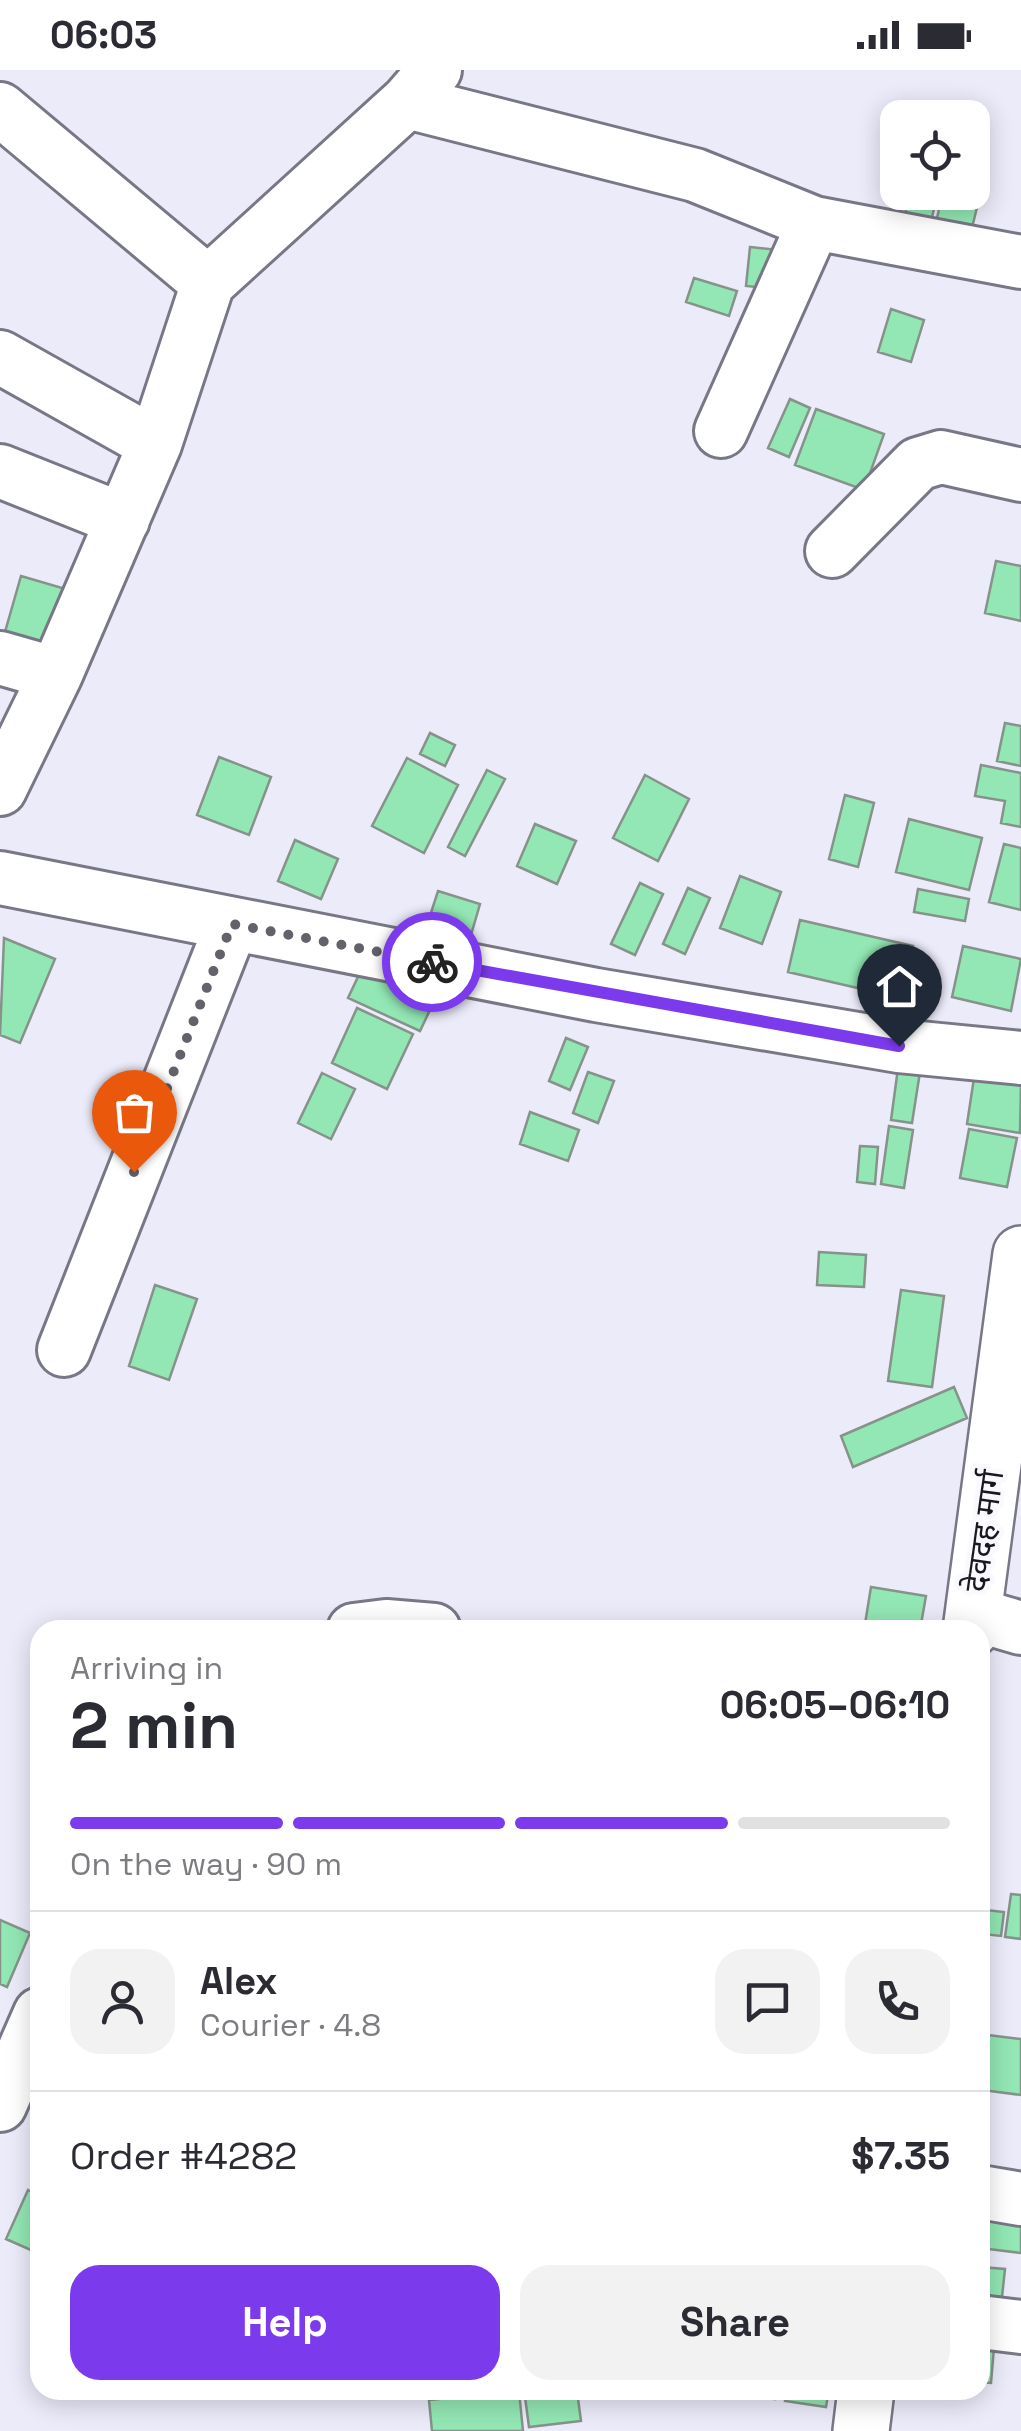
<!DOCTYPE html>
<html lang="en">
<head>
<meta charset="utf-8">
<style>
	:root { --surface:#fff; --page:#f2f2f3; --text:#2b2b33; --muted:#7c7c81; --line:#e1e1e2; --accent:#7c3aed }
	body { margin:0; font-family:"Space Grotesk","Noto Sans Devanagari",sans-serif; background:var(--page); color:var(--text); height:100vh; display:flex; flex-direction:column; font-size:38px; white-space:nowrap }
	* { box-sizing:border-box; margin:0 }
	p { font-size:32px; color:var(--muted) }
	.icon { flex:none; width:55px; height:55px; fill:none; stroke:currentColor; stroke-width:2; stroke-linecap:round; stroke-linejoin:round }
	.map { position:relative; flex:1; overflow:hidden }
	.panel { position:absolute; left:30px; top:1550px; width:960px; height:780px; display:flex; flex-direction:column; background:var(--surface); border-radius:30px; box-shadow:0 5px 25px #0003 }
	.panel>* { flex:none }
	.controls { position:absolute; left:880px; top:30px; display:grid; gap:20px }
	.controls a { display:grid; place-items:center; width:110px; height:110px; border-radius:20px; background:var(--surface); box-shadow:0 5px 25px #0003; font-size:50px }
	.pin { position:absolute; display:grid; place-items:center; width:85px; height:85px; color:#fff; margin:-102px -42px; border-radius:50% 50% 50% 0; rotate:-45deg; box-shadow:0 0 10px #0007 }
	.pin .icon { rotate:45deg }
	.courier { position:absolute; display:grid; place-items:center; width:100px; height:100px; margin:-50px; border:8px solid #7c3aed; border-radius:50%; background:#fff; color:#222; box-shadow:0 2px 12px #0007 }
	.headline em { font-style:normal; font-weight:700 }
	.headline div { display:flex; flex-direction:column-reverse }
	.headline { display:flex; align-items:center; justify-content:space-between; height:170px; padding:0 40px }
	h1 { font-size:65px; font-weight:700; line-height:75px }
	.bar { display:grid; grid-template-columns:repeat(4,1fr); gap:15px 10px; align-content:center; height:120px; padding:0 40px }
	.bar i { height:12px; border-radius:8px; background:var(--line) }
	.bar .on { background:var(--accent) }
	.bar p { grid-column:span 4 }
	.line { display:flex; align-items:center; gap:25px; padding:0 40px; border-top:2px solid var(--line) }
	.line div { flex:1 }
	.round { display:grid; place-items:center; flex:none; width:105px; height:105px; border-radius:30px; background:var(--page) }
	.cta { display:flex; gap:20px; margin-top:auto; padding:20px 40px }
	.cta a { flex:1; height:115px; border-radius:30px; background:var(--accent); color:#fff; font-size:40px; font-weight:700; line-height:115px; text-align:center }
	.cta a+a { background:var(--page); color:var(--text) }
	.status { display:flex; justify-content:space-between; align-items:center; height:70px; padding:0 50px; background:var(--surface); direction:ltr }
	.status svg { height:28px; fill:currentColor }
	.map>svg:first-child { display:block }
</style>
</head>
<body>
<div class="status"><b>06:03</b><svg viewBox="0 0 49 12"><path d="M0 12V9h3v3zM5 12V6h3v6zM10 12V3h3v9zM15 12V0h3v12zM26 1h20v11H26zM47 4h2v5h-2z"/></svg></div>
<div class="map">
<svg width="1021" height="2361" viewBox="0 0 1021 2361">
	<rect width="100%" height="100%" fill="#ecebfa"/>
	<path fill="#93e7b4" stroke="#85938a" stroke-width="2.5" d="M972 114 982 117 969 170 934 161 943 122H972Z
		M910 122H938L928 164 902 157Z
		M750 177 779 180 775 219 746 216Z
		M694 208 737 221 729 246 686 232Z
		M891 239 924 250 911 292 878 282Z
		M790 329 810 338 789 387 768 378Z
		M816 339 884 364 864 420 795 395Z
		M996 491 1021 496V551L985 543Z
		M21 506 76 522 59 579 5 562Z
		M1005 653 1021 656V696L997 691Z
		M430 663 455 675 445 696 420 684Z
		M219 687 271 707 249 765 197 745Z
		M407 688 458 715 424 783 372 756Z
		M981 695 1021 703V757L1001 753 1005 731 975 726Z
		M487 700 505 709 465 786 448 777Z
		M645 705 689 729 658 791 613 768Z
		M845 725 874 733 858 797 829 789Z
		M909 749 982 768 969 820 896 802Z
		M535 754 576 771 557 814 517 796Z
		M295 770 338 789 321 829 278 811Z
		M1004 774 1021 778V840L989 832Z
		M740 806 781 822 762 874 720 858Z
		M640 813 663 824 635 885 611 874Z
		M688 818 710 828 685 884 663 874Z
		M918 819 969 829 965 851 914 842Z
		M438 821 480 834 471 865 428 852Z
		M800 850 913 876 901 928 788 902Z
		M4 868 55 889 20 973 0 965Z
		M963 876 1021 889 1011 941 952 927Z
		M366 890 438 923 420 961 348 928Z
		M357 938 413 964 387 1019 332 993Z
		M566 968 588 977 570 1020 549 1011Z
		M898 998 920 1002 912 1053 891 1050Z
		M588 1002 614 1011 598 1053 573 1043Z
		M322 1003 355 1019 331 1069 298 1053Z
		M974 1008 1021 1015 1020 1063 967 1054Z
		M530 1042 579 1060 568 1091 520 1074Z
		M889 1056 913 1060 904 1118 881 1114Z
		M969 1059 1017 1068 1007 1117 960 1108Z
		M860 1076 878 1077 875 1114 857 1112Z
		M819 1182 866 1185 864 1217 817 1215Z
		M155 1215 197 1229 169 1310 129 1296Z
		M901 1220 944 1226 932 1317 888 1311Z
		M954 1317 967 1348 853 1397 841 1366Z
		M871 1517 926 1526 920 1560H864Z
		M1011 1824 1021 1825V1869L1005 1867Z
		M986 1840 1004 1842 1001 1866 982 1864Z
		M0 1850 30 1863 7 1917 0 1914Z
		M988 1965 1021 1969V2025L982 2020Z
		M28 2120 40 2126V2184L6 2169Z
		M980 2132 1021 2136V2183L980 2178Z
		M980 2197 1005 2199 1002 2227 980 2225Z
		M980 2265 995 2266 991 2313 980 2312Z
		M715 2320H776L775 2329Z
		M786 2320H829L826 2337 785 2331Z
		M519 2321 523 2361H432L429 2330Z
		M577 2321 581 2351 529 2357 525 2327Z"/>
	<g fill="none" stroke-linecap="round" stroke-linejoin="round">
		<defs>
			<path id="minor" d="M407 32 695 105 814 153 1021 192
				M0 39 208 213
				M0 287 155 374
				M721 361 814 153
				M0 401 123 450
				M832 481 918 394 941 387 1021 405
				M0 588 56 604
				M0 719 56 604 155 374 208 213 407 32 435 0
				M0 808 596 925 899 976 1021 988
				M64 1280 232 854
				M973 1544 1021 1558
				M354 1560 386 1556 434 1560
				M0 2035 40 1944
				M980 2122 1021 2129
				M980 2252 1021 2257"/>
			<path id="major" d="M971 1560 1021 1184
				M861 2361 866 2320"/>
		</defs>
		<use href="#minor" stroke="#787785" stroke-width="58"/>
		<use href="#major" stroke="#787785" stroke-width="60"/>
		<use href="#minor" stroke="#fff" stroke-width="52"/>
		<use href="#major" stroke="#fff" stroke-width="55"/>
	</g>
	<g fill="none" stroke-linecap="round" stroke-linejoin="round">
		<path stroke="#63626b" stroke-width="10" stroke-dasharray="0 18" d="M134 1102 232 854 432 892"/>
		<path stroke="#7c3aed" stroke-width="12" d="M432 892 899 976"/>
	</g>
	<g text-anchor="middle" stroke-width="10" stroke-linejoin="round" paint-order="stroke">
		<g font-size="32" fill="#19181e" stroke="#faf9fd">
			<text transform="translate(984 1461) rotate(-82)" y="11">देवदह मार्ग</text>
		</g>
	</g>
</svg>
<div class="controls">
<a><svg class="icon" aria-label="locate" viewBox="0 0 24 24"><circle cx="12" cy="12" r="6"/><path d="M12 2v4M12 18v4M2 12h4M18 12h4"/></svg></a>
</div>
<div class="pin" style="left:134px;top:1102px;background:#ea580c"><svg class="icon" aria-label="bag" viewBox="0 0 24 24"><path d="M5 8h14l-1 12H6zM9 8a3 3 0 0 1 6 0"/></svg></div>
<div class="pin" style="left:899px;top:976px;background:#1f2937"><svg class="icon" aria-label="home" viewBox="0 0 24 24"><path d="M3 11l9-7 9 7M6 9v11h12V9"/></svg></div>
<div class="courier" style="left:432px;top:892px"><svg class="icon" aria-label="bike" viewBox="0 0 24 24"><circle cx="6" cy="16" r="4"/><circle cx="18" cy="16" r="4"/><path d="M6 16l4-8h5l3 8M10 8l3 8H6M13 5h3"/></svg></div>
<section class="panel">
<div class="headline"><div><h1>2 min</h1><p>Arriving in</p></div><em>06:05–06:10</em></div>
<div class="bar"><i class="on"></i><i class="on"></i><i class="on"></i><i></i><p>On the way · 90 m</p></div>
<div class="line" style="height:180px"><a class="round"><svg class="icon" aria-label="person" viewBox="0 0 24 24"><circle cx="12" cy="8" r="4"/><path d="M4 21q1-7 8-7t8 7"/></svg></a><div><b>Alex</b><p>Courier · 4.8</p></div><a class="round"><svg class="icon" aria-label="chat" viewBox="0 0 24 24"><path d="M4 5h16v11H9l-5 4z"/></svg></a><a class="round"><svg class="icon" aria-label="phone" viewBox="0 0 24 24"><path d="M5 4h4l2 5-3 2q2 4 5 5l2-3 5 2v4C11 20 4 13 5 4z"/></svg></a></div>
<div class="line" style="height:130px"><div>Order #4282</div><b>$7.35</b></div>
<div class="cta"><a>Help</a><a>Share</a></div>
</section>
</div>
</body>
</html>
